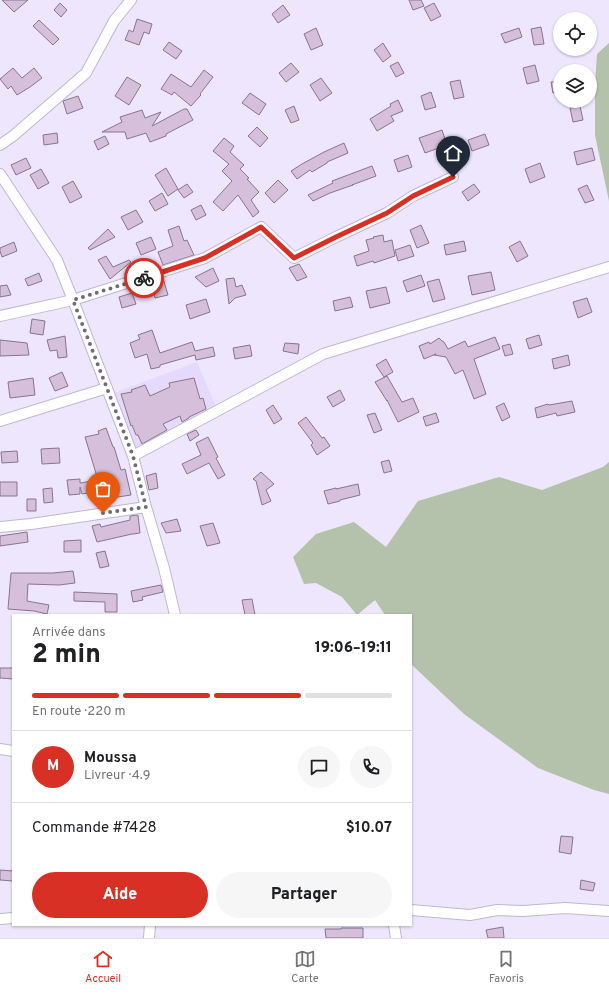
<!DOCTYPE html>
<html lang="fr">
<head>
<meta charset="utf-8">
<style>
	:root { --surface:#fff; --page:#f6f6f6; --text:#202124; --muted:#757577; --line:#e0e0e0; --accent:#d93025 }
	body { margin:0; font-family:Overpass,sans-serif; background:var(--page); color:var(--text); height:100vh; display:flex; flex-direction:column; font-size:15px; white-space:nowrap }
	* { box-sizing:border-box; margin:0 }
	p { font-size:13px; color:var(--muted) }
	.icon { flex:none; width:22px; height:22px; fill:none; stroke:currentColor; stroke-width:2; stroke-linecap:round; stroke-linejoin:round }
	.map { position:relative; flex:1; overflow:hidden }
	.drawer { position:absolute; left:12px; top:614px; width:400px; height:312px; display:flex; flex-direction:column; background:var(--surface); border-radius:0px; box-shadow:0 1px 3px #0004 }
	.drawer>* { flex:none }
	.buttons { position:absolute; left:553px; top:12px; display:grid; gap:8px }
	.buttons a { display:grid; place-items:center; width:44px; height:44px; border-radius:50%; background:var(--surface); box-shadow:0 1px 3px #0004; font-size:20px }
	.pin { position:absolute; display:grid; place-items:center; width:34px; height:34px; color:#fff; margin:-41px -17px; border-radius:50% 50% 50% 0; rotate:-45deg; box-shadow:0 0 4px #0007 }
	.pin .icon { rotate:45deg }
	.courier { position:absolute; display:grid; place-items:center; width:40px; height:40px; margin:-20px; border:3px solid #d93025; border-radius:50%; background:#fff; color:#222; box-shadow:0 1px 5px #0007 }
	.head em { font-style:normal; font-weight:800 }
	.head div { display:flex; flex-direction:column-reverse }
	.head { display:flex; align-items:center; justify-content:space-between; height:68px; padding:0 20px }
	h1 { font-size:26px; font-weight:800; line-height:30px }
	.bar { display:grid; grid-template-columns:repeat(4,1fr); gap:6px 4px; align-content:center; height:48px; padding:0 20px }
	.bar i { height:5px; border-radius:3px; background:var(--line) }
	.bar .current { background:var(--accent) }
	.bar p { grid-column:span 4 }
	.line { display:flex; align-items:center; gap:10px; padding:0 20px; border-top:1px solid var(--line) }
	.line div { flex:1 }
	.round { display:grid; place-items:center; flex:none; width:42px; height:42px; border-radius:21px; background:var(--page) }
	.action { display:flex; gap:8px; margin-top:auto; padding:8px 20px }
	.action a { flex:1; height:46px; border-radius:24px; background:var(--accent); color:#fff; font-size:16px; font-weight:800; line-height:46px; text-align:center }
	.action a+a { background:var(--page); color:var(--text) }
	.tab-bar { display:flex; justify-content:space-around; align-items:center; height:56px; border-top:1px solid var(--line); background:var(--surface); font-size:11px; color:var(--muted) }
	.tab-bar a { display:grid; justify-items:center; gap:2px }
	.tab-bar .current { color:var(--accent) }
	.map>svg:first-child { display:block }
</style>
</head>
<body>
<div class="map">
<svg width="609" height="938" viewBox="0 0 609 938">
	<rect width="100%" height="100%" fill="#ede6fc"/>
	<path fill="#e5dafc" d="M197 362 217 409 136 451 114 393Z"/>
	<path fill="#b4c1ab" d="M609 43V201L595 135V84L597 54Z
		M609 462V794L594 790 538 768 464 714 411 664V615H385L375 600 357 615 342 597 316 583 304 584 293 557 316 534 354 522 386 547 418 501 499 477 542 490 603 467Z"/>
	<path fill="#d5bfda" stroke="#87768b" d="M2 0H28L14 12Z
		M409 0H421L424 6 413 10Z
		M60 3 67 10 61 17 54 10Z
		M434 3 441 16 431 21 424 8Z
		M283 5 290 15 278 23 272 14Z
		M137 19 152 24 149 34 144 32 139 45 125 40 129 30 133 32Z
		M39 20 59 39 53 45 33 26Z
		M541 27 544 44 534 45 531 29Z
		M316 28 323 45 311 50 304 34Z
		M519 28 522 37 505 43 501 34Z
		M169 42 182 51 176 59 163 50Z
		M383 43 391 56 383 62 374 50Z
		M398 62 404 73 396 77 390 66Z
		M291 63 299 72 286 82 279 73Z
		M535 65 539 81 527 84 523 68Z
		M13 68 22 78 34 68 42 78 30 87 17 95 11 86 8 89 0 79Z
		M204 70 213 77 200 94 201 95 191 106 174 92 172 95 161 89 171 74 191 87Z
		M127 77 141 85 129 105 115 96Z
		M321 78 332 93 320 101 310 85Z
		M460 80 464 97 454 99 450 82Z
		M560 81V92L553 93 551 82Z
		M431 92 436 107 425 110 421 96Z
		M250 93 266 104 259 115 242 103Z
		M78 96 83 108 67 114 63 101Z
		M398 100 403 111 391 116 394 121 377 131 370 119 391 106 390 104Z
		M294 106 299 120 291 123 285 110Z
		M580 106 583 120 573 122 570 108Z
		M184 109H187L193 120 166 134V136L150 142 146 133 127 139 125 132H102L122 122 120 117 142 110 145 118 161 112 152 126Z
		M257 127 268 138 260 147 248 136Z
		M442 130 447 145 425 153 419 138Z
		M57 133 58 143 44 145 43 135Z
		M485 134 489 145 472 151 468 140Z
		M105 136 109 144 98 150 94 141Z
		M224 138 234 146 230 152 244 165 240 169 249 178 247 179 259 192 251 200 259 212 253 217 238 195 223 211 213 202 232 181 222 171 229 164 213 151Z
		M344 143 348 153 327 162V163L312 172 310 170 297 179 291 171 302 164 324 152Z
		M592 148 595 160 577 165 574 152Z
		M408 155 412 167 398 172 394 160Z
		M26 158 31 168 16 175 11 165Z
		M540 163 545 177 530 183 525 169Z
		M372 166 376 176 352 185H353L330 193 313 201 308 195 333 183 332 181Z
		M166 168 178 189 168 196 155 175Z
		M41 169 49 183 38 189 30 175Z
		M278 180 288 190 274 203 265 193Z
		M73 181 82 197 70 203 62 187Z
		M187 184 193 192 184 198 178 190Z
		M474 184 480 192 468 201 462 192Z
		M587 185 594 200 585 203 578 189Z
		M162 193 168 204 155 211 149 201Z
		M201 205 206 215 196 220 191 210Z
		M136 210 143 222 128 230 121 217Z
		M421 225 429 243 417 248 410 230Z
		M179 226 184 241 187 240 194 255 163 265 158 252 173 246 168 230Z
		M108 229 115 237 90 250 88 248Z
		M383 235 384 242 392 240 395 256 374 263 373 261 357 266 354 256 369 251 366 240 374 238 373 237Z
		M151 237 156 249 141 255 136 243Z
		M464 241 466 251 446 255 444 245Z
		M520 241 528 256 517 262 509 247Z
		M14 242 17 251 2 257 0 251V248Z
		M410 245 414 256 398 261 395 250Z
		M106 256 113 267 129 260 131 262 110 279 98 260Z
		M299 264 307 277 297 281 289 268Z
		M213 268 219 281 206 287 195 277Z
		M491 272 495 290 472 295 468 276Z
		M39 273 42 281 28 286 25 279Z
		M421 275 425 286 407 292 403 281Z
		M163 278 168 295 155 298 151 282Z
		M234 278 236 287 242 285 246 295 235 298 229 304 226 279Z
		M439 279 445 299 433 302 427 282Z
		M7 285 11 295 0 297V286Z
		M386 287 390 303 370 308 366 291Z
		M132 293 136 304 122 308 119 297Z
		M350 297 353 307 335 311 333 301Z
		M587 298 592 312 578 318 573 302Z
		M206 299 210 312 190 319 186 305Z
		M32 319 45 321 43 335 30 333Z
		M152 330 160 353 192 342 195 351 213 347 215 356 196 360 195 355 160 365V367L151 369 147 354 135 358 130 343 140 339 138 335Z
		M539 335 542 345 529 349 526 339Z
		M65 336 67 357 58 358 57 350 50 351 47 340Z
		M495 337 500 349 474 359 486 394 474 399 463 370 455 374 446 357 434 355 436 354 424 359 419 346 429 342 430 344 439 338 442 341 444 342 448 349 465 341 468 347Z
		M0 340 27 343 29 355 0 356Z
		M285 343 299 344 298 354 283 351Z
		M510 344 513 354 505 356 502 346Z
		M250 345 252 356 235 359 233 348Z
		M568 355 570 365 554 369 552 359Z
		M386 359 393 372 384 377 376 365Z
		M62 372 68 386 55 391 49 378Z
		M387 376 402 402 413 398 419 412 398 422 387 400V401L375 382Z
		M33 378 35 395 10 398 8 382Z
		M194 378 200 399 203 398 206 409 189 417V418L182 422 180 416 163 424 167 430 142 444 138 435H136L132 425 131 426 121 394 132 392 131 390 145 385 150 396 170 387 169 383Z
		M340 390 345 400 333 407 327 397Z
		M572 401 575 412 557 416 556 413 537 418 535 408 548 404 549 405Z
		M504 403 510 417 502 421 496 407Z
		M273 405 282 419 274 424 266 410Z
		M375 413 382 430 374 433 367 415Z
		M436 413 439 422 426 426 423 417Z
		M306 417 322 438 324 437 330 446 317 455 311 445 313 443 298 423Z
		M106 428 113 447H114L121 470 125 469 131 495 98 500 96 492 82 494 80 487V494L69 495 67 480 80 479V483L98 480 85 437 99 434 98 431Z
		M196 430 199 435 190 441 187 434Z
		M208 437 218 457 216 458 225 475 218 479 209 463 187 474 182 464 201 455 196 443Z
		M59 448 60 463 42 464 41 449Z
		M17 451 18 462 2 463 1 452Z
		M389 460 392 471 384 473 381 462Z
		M261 472 274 484 266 490 271 501 262 505 256 481 253 479Z
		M156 473 158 488 149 490 146 476Z
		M0 482H17V496H0Z
		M358 484 360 495 340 500V501L328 504 324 491 336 488V489Z
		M52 488 53 502 44 503 43 489Z
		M27 499H36V511H27Z
		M138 515 140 533 133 534H132L97 542 92 526 100 524 101 527 130 520V516Z
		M177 519 181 531 166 533 161 523Z
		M213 523 220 543 207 546 200 526Z
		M27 532 28 542 0 546V536Z
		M81 540V552H64V541Z
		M105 551 109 566 100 568 96 553Z
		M73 571 75 583 59 585 28 584 27 601 49 605 47 614 34 611 8 609 11 573H53Z
		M161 585 163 592 142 597 143 600 133 602 131 591Z
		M74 592 117 594V612H105V602L74 601Z
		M252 599 255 615H245L242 600Z
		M0 668H13V679L0 678Z
		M561 836 573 837 571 854 559 852Z
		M0 870 13 871V881L0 880Z
		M581 880 595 883 593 891 580 889Z
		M503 927 504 938H488L486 930Z
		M341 928H363V938H326L325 929H341Z"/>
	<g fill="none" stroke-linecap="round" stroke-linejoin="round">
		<defs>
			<path id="minor" d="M0 145 13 136 86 73 114 21 131 0
				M0 174 57 260 73 300 133 456 146 507 164 568 175 615
				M0 316 73 300 205 258 261 227 294 258 336 237 387 213 413 196 453 177
				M0 421 107 388
				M133 456 323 354 609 267
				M0 527 31 524 146 507
				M0 749 13 751
				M411 910 470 915 497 910 523 911 565 908 609 911
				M0 919 13 918
				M394 925 396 938
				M149 938 150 925"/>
		</defs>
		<use href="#minor" stroke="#bfb7d1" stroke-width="12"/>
		<use href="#minor" stroke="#fff" stroke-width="10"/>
	</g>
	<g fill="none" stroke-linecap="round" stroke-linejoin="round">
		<path stroke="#706c7a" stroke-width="4" stroke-dasharray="0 7.2" d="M103 513 146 507 133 456 73 300 144 278"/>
		<path stroke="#d93025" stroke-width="5" d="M144 278 205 258 261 227 294 258 336 237 387 213 413 196 453 177"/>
	</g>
</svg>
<div class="buttons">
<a><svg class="icon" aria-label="locate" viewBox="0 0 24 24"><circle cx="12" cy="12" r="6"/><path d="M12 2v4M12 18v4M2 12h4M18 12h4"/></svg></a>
<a><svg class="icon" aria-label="layers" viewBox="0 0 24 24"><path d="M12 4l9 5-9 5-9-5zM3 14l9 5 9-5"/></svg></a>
</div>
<div class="pin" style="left:103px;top:513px;background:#ea580c"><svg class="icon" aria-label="bag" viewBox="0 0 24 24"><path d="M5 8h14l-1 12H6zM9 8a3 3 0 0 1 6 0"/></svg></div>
<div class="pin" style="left:453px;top:177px;background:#1f2937"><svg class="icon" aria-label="home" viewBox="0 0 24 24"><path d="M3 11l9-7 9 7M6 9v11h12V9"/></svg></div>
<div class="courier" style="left:144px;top:278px"><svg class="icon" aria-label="bike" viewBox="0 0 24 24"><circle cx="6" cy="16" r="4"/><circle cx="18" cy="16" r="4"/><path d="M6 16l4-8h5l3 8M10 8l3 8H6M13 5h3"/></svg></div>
<section class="drawer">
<div class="head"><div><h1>2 min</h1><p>Arrivée dans</p></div><em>19:06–19:11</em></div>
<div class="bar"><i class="current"></i><i class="current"></i><i class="current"></i><i></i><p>En route · 220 m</p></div>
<div class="line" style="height:72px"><b class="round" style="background:var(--accent);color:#fff">M</b><div><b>Moussa</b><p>Livreur · 4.9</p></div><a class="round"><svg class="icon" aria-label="chat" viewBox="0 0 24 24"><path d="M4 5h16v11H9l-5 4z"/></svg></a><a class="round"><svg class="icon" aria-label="phone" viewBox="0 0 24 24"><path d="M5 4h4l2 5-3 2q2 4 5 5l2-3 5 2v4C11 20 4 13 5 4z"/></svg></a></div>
<div class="line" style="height:52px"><div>Commande #7428</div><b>$10.07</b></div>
<div class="action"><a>Aide</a><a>Partager</a></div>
</section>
</div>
<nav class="tab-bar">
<a class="current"><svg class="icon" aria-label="home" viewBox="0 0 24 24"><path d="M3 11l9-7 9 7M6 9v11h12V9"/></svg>Accueil</a>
<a><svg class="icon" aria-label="map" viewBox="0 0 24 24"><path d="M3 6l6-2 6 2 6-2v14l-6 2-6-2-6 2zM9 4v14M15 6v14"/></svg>Carte</a>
<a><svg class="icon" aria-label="saved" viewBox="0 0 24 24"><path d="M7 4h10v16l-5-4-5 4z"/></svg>Favoris</a>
</nav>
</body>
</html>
